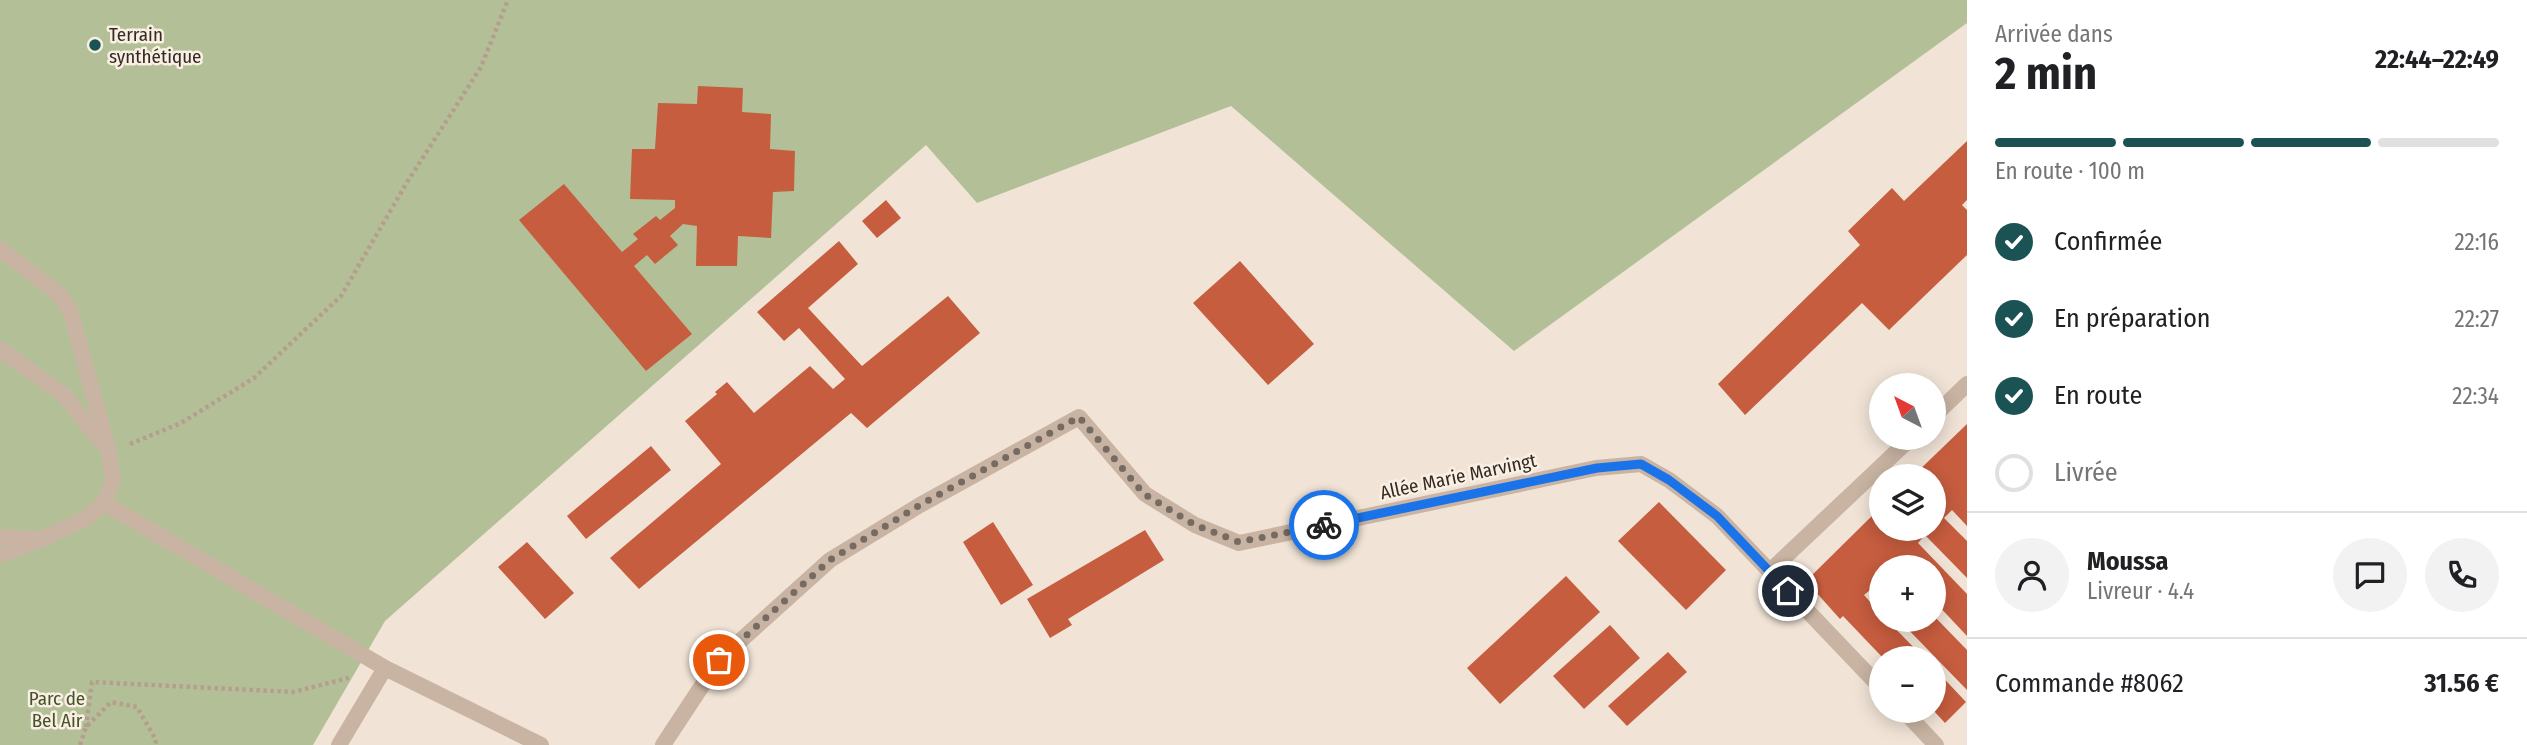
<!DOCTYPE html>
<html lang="fr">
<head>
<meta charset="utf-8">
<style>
	:root { --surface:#fff; --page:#f2f2f2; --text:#202124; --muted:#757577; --line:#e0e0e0; --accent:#1b5355 }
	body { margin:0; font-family:"Fira Sans Condensed",sans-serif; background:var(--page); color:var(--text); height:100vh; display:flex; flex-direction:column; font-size:26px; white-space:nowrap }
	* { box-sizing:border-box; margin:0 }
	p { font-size:23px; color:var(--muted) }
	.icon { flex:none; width:38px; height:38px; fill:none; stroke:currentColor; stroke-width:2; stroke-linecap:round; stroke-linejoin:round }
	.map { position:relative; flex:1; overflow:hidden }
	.side { display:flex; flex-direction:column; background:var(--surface); width:560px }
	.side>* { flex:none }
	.needle { width:46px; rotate:319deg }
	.tools { position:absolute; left:1869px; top:373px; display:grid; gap:14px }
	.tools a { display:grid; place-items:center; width:77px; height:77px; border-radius:50%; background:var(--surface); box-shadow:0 4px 18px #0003; font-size:35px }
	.pin { position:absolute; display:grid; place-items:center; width:60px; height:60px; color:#fff; margin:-30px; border:4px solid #fff; border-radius:50%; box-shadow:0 2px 7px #0007 }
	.courier { position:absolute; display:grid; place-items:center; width:70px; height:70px; margin:-35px; border:5px solid #1a73e8; border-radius:50%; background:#fff; color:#222; box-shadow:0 2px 9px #0007 }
	.head em { font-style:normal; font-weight:700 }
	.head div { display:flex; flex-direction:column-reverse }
	.head { display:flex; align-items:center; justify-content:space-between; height:119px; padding:0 28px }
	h1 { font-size:46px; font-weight:700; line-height:52px }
	.bar { display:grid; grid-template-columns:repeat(4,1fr); gap:10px 7px; align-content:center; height:84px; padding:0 28px }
	.bar i { height:9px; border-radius:5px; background:var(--line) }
	.bar .on { background:var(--accent) }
	.bar p { grid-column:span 4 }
	.line { display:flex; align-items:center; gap:18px; padding:0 28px; border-top:2px solid var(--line) }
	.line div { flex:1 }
	.round { display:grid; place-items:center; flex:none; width:74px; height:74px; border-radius:37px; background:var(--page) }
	ol { padding:0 28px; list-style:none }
	li { display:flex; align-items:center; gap:21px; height:77px }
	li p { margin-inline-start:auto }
	li .icon { padding:7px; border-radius:50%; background:var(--accent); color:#fff; stroke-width:4 }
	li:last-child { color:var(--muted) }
	li i { width:38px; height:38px; border:4px solid var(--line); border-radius:50% }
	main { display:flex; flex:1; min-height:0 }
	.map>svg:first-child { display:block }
</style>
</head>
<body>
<main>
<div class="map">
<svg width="1967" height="745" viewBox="0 0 1967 745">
	<rect width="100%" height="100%" fill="#f1e4d7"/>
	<path fill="#b3c097" d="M0 0H1967V23L1514 351 1231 106 977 203 926 145 385 621 313 745H0Z"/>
	<path fill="#c75d3f" d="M698 86 743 88 742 112 771 114 770 149 795 151 794 191 773 192 771 238 738 236 737 266H696L697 226 683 224 670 236 678 245 655 264 647 255 634 266 692 334 646 371 519 220 564 184 622 252 638 239 633 234 656 216 660 220 675 208V200L630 199 632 149H655L658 103 697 104Z
		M1967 141V200L1962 205 1967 210V255L1889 330 1862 303 1745 415 1718 384 1860 245 1848 231 1892 188 1904 201Z
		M886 200 901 218 877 238 862 221Z
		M839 241 858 264 808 308 862 366 948 296 980 333 867 428 851 413 639 589 610 558 721 464 685 421 717 394 715 392 727 382 754 413 810 366 833 389 845 379 799 328 784 341 757 312Z
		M1240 261 1314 344 1268 385 1193 303Z
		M1967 424V526L1952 510 1944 518 1967 541V578L1925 535 1918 543 1967 594V636L1934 601V567H1901L1897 563 1893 567H1881V601L1870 590 1864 595 1881 614V620H1887L1924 658H1883L1843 616 1840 619 1806 581 1881 507V528H1934V476H1913Z
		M651 446 671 470 586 539 567 516Z
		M1659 502 1726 570 1686 610 1618 541Z
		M993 522 1033 585 1001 605 963 542Z
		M1145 530 1164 560 1068 619 1072 625 1050 638 1027 599Z
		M527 542 574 593 545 619 498 567Z
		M1566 576 1600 612 1500 704 1467 668Z
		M1934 616 1967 650V690L1899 620H1934Z
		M1610 625 1640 658 1584 709 1553 676Z
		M1668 652 1687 672 1627 726 1608 706Z
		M1934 668 1966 702 1945 723 1934 711Z"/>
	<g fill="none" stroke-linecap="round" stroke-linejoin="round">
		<path stroke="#b59e8e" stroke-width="4.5" stroke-dasharray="3.5 3.5" stroke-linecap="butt" d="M130 444 181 423 254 378 341 296 406 184 481 67 508 0
			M86 727 92 682 294 692 352 677
			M80 745 86 727 111 702 137 707 156 740 155 745"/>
		<path stroke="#c9b4a3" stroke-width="16" d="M0 249 59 294 70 310 109 452 113 480 104 503 85 519 42 539 0 555
			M0 349 65 396 103 444
			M1934 416 1967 384
			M104 503 385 668
			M0 537 36 539
			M1770 571 1911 438
			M1903 710 1936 745
			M339 745 385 668 541 745
			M663 745 719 660 830 560 920 505 1079 417 1145 494 1195 525 1239 543 1596 468 1641 464 1669 480 1717 516 1881 688"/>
	</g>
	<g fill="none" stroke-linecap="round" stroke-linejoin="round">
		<path stroke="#766b63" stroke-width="7" stroke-dasharray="0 12.6" d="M719 660 830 560 920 505 1079 417 1144 494 1195 525 1239 542 1324 525"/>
		<path stroke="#1a73e8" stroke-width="9" d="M1324 525 1597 468 1641 464 1669 480 1717 516 1788 591"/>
	</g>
	<circle fill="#1b5355" stroke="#f9efe3" stroke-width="2.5" cx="95" cy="45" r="7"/>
	<g text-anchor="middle" stroke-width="5" stroke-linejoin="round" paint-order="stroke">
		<g font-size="19" fill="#342a25" stroke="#f9efe3" text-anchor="start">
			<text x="109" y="41">Terrain<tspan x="109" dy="22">synthétique</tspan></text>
		</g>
		<g font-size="19" fill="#342a25" stroke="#f9efe3">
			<text transform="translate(1458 476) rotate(-12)" y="7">Allée Marie Marvingt</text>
		</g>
		<g font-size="19" fill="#445229" stroke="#f9efe3">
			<text x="57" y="705">Parc de<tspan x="57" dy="22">Bel Air</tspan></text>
		</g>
	</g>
</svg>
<div class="tools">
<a><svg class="needle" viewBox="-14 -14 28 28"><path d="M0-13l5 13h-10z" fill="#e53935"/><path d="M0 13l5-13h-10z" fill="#757577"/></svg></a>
<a><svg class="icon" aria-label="layers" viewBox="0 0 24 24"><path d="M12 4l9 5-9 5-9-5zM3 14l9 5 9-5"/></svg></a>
<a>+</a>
<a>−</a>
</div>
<div class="pin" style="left:719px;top:660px;background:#ea580c"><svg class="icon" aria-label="bag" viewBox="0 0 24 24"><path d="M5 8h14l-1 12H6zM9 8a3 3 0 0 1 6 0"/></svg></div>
<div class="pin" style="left:1788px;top:591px;background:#1f2937"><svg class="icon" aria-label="home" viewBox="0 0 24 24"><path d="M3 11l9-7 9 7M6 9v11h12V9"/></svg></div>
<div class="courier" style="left:1324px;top:525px"><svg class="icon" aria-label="bike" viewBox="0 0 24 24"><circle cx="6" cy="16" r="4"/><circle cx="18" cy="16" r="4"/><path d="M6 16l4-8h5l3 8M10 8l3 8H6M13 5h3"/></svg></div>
</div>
<section class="side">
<div class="head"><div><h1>2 min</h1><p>Arrivée dans</p></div><em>22:44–22:49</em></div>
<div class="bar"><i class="on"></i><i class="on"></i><i class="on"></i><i></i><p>En route · 100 m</p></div>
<ol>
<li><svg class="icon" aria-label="check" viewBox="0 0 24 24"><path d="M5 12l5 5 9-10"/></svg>Confirmée<p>22:16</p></li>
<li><svg class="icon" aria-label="check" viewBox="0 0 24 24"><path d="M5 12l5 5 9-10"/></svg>En préparation<p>22:27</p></li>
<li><svg class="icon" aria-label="check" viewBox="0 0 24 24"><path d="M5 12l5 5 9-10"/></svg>En route<p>22:34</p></li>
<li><i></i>Livrée</li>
</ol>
<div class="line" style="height:126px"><a class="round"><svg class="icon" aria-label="person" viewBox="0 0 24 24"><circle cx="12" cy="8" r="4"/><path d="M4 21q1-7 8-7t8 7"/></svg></a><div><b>Moussa</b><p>Livreur · 4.4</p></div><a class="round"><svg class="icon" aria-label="chat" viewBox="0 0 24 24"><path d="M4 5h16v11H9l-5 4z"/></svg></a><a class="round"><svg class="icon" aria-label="phone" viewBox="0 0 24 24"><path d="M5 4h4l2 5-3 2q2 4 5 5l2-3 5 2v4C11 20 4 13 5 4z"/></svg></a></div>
<div class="line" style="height:91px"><div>Commande #8062</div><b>31.56 €</b></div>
</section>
</main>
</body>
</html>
